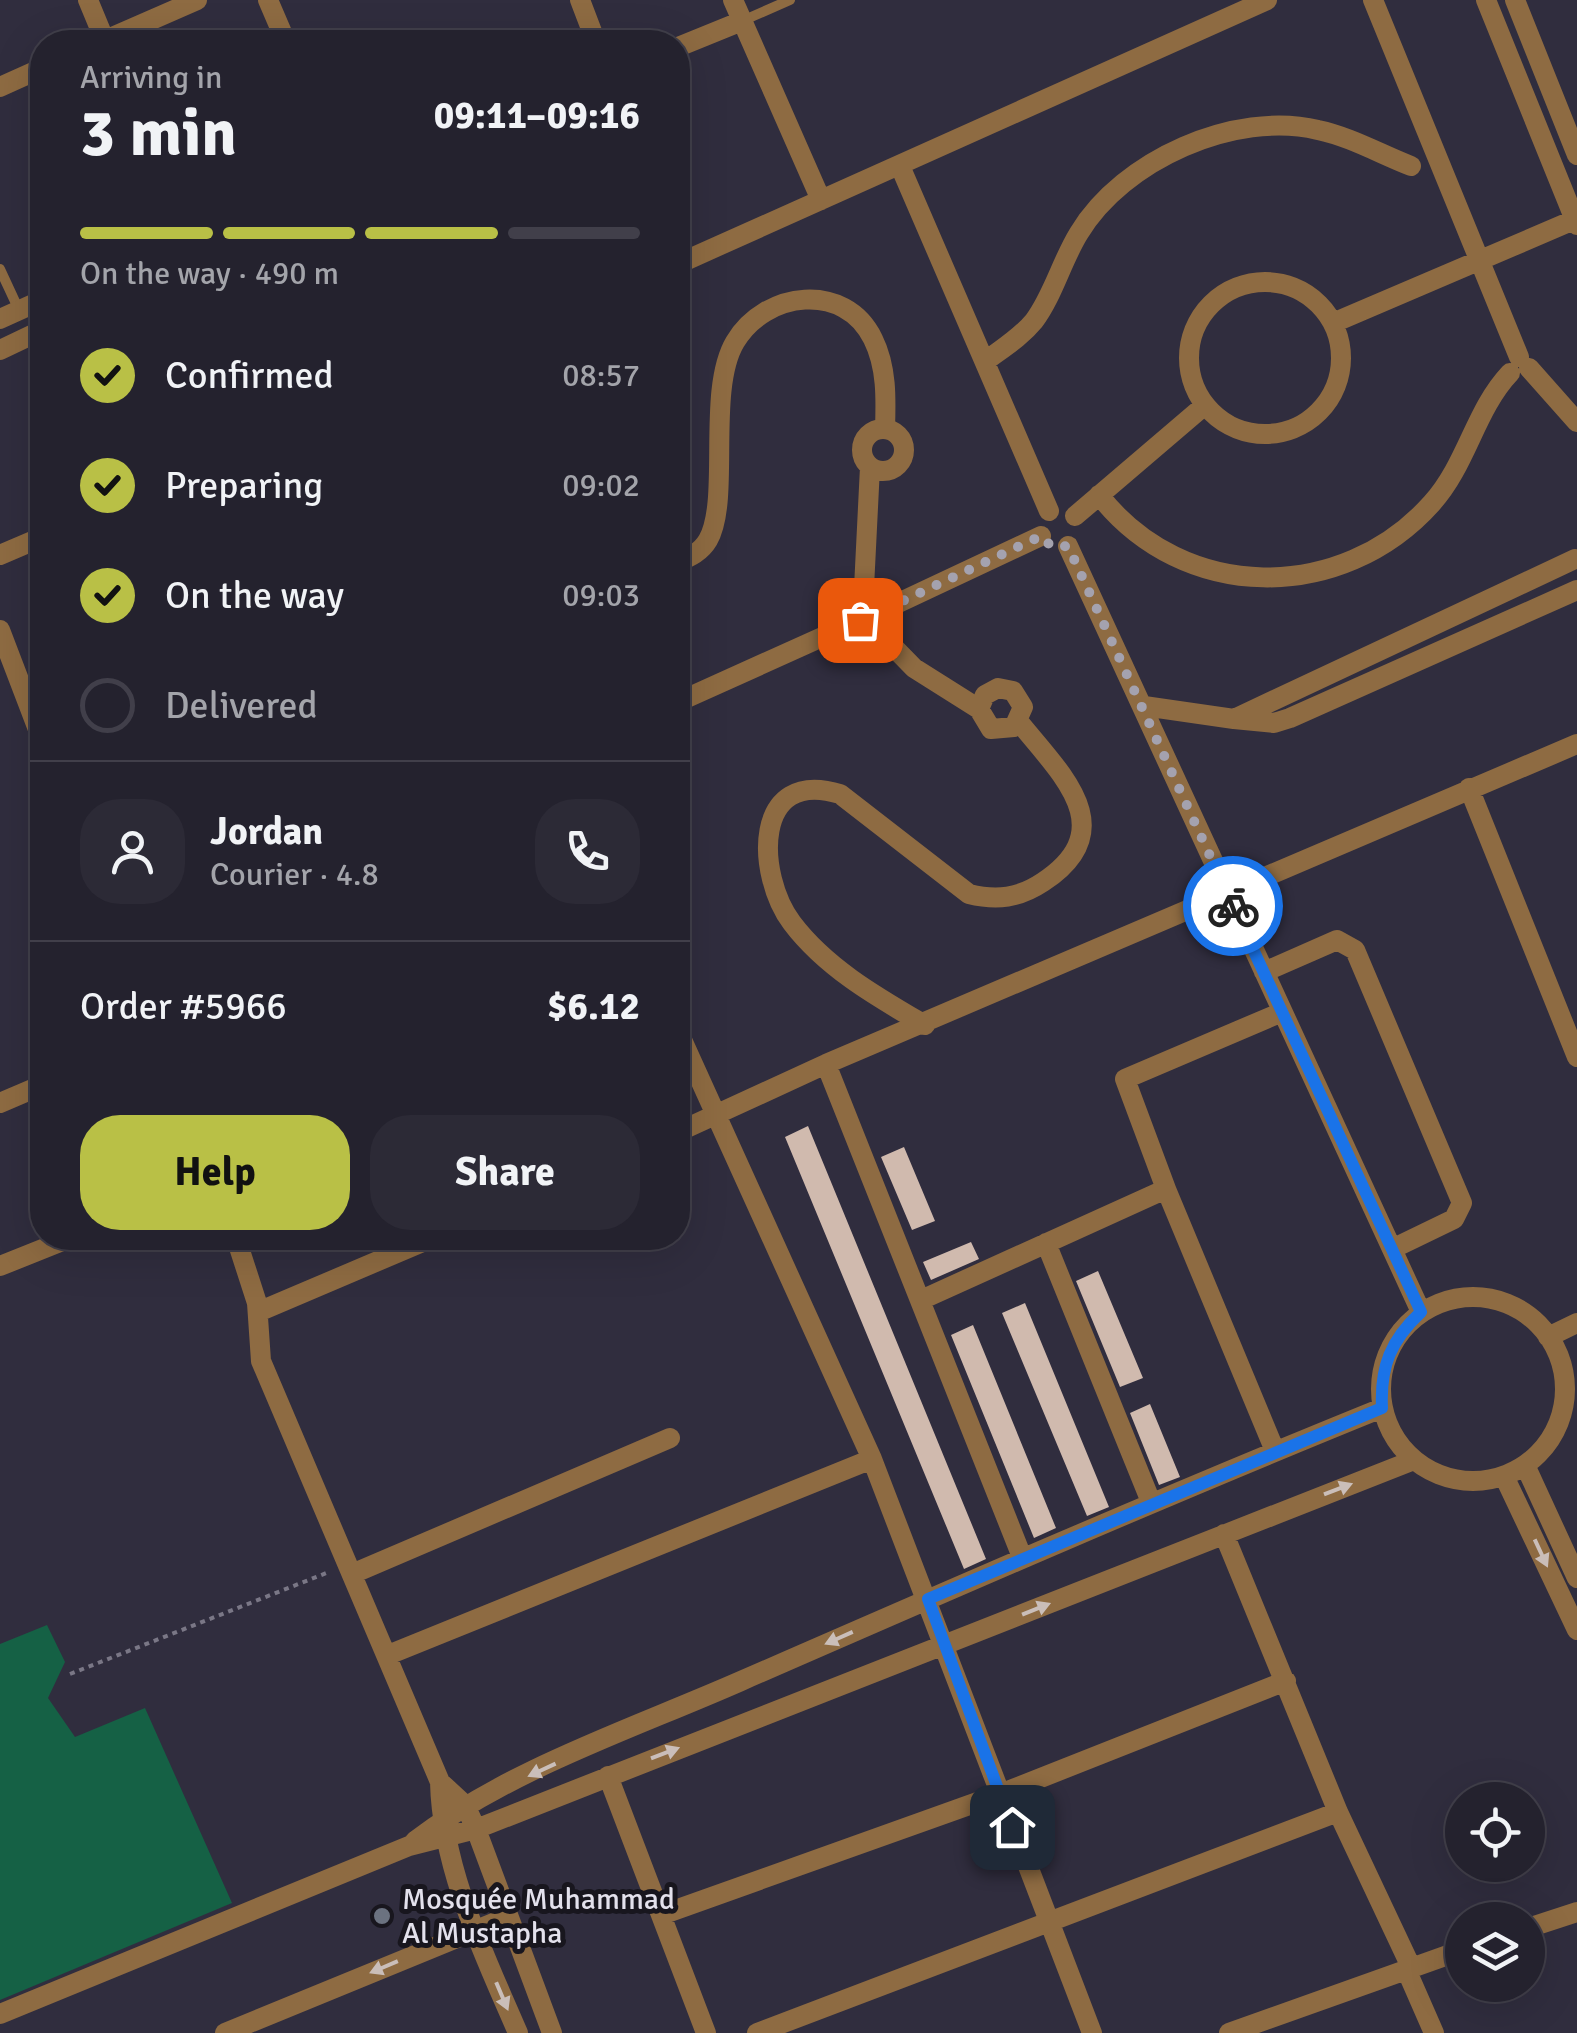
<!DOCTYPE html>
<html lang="en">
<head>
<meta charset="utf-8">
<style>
	:root { --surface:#24222e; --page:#2c2a36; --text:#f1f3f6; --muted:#a3a4aa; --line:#413f4a; --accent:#b9c046 }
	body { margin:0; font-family:Signika,sans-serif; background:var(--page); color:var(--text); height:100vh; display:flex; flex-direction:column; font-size:38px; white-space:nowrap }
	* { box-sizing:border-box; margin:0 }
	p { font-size:32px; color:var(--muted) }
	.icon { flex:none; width:55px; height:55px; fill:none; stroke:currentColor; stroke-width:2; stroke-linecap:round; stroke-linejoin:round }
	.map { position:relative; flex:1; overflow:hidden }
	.drawer { position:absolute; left:30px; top:30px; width:660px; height:1220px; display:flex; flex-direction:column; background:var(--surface); border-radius:40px; box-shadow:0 10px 40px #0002,0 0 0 2px var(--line) }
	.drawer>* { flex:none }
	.buttons { position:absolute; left:1445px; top:1782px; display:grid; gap:20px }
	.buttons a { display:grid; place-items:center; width:100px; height:100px; border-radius:50%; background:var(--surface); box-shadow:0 10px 40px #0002,0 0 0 2px var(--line); font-size:50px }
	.pin { position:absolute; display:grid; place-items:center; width:85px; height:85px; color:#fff; margin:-42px; border-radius:20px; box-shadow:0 5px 15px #0006 }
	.courier { position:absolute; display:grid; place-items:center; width:100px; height:100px; margin:-50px; border:8px solid #1a73e8; border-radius:50%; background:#fff; color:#222; box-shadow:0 2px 12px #0007 }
	.summary em { font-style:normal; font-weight:700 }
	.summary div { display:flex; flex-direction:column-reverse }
	.summary { display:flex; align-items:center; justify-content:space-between; height:170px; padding:0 50px }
	h1 { font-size:65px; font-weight:700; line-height:75px }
	.bar { display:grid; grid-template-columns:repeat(4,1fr); gap:15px 10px; align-content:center; height:120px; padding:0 50px }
	.bar i { height:12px; border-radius:8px; background:var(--line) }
	.bar .selected { background:var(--accent) }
	.bar p { grid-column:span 4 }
	.line { display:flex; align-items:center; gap:25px; padding:0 50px; border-top:2px solid var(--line) }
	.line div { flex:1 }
	.round { display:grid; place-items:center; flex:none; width:105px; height:105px; border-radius:40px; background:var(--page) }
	ol { padding:0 50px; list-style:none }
	li { display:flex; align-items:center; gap:30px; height:110px }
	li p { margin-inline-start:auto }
	li .icon { padding:10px; border-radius:50%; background:var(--accent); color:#111; stroke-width:4 }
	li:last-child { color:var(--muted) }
	li i { width:55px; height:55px; border:5px solid var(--line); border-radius:50% }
	.button { display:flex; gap:20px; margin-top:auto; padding:20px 50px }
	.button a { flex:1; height:115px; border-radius:40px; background:var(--accent); color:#111; font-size:40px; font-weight:700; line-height:115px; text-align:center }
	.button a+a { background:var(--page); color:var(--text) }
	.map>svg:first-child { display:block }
</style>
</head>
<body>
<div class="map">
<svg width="1577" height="2033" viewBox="0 0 1577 2033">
	<rect width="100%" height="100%" fill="#302d3e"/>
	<path fill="#156145" d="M47 1625 65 1662 48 1698 75 1737 145 1708 232 1903 0 2000V1644Z"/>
	<path fill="#d0baae" d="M808 1126 986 1559 964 1569 785 1137Z
		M904 1147 935 1221 912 1230 881 1157Z
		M971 1242 979 1259 931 1280 923 1262Z
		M1098 1271 1143 1378 1120 1387 1076 1281Z
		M1025 1303 1109 1507 1087 1516 1002 1313Z
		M973 1325 1056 1528 1034 1538 951 1335Z
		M1150 1404 1180 1477 1159 1485 1130 1413Z"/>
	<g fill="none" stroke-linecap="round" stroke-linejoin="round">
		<path stroke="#7a7786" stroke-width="4" stroke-dasharray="5 5" stroke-linecap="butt" d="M70 1674 329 1572"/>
		<path stroke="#8e6b42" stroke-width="10" d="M742 21 790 0
			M0 269 19 310"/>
		<path stroke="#8e6b42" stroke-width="20" d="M88 0 105 41
			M268 0 286 42
			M580 0 596 42
			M733 0 821 200
			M1373 0 1519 357
			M1486 0 1577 225
			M1515 0 1577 155
			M101 42 197 0
			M678 47 742 21
			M0 87 42 68
			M900 166 1049 511
			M678 264 1267 0
			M1189 358a76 76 0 1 1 152 0a76 76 0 1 1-152 0Z
			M0 319 42 300
			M1333 323 1574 220
			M0 350 42 330
			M987 360C1003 348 1021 337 1034 321 1053 296 1062 260 1079 233 1123 160 1235 110 1318 130 1351 137 1380 154 1411 166
			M1529 368 1577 422
			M862 450a21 21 0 1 1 42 0a21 21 0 1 1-42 0Z
			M1099 495C1183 603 1342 604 1432 503 1467 464 1475 410 1510 373
			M1075 516 1205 405
			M1068 546 1421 1312
			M0 555 42 537
			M678 562C690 557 701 552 708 540 731 500 706 391 735 342 765 291 845 281 873 339 887 367 886 399 885 429
			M863 608 875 610 874 622 864 624 859 616 863 608 870 467
			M877 613 1041 536
			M871 624 914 668 979 709 991 729 1014 727 1023 707 1013 691 998 688 985 695 979 709
			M0 630 42 740
			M678 702 860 620
			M1144 706 1234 719 1575 559
			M1234 719 1274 723 1290 718 1577 590
			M1469 788 1577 1057
			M1264 972 1337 940 1355 950 1462 1203 1454 1219 1392 1249
			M925 1025C877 997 826 968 792 923 756 875 752 767 840 794L969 894C997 901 1019 898 1043 882 1123 829 1061 774 1019 722
			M678 1031 872 1459 1092 2033
			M826 1064 1022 1557
			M0 1103 42 1085
			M678 1132 826 1064 1577 744
			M1166 1189 1125 1079 1282 1012
			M207 1238 209 1242
			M236 1238 257 1303 261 1361 440 1782C442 1869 484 1954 518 2033
			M1046 1243 1151 1502
			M0 1266 70 1238
			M1381 1389a92 92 0 1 1 184 0a92 92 0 1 1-184 0Z
			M921 1300 1166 1189 1275 1451
			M258 1312 432 1238
			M1548 1337 1577 1323
			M1525 1465 1577 1578
			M1504 1476 1577 1630
			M1224 1534 1338 1812 1411 1967
			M352 1574 670 1438
			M388 1655 872 1459
			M608 1776 706 2033
			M440 1782 465 1805 476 1829 552 2033
			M415 1841C509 1769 632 1729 741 1681 954 1588 1167 1495 1382 1408
			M664 1914 1000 1794 1286 1681
			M1528 1928 1577 1912
			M1406 1969 1434 2033
			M0 2014 409 1846 476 1829 1414 1460
			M225 2033 508 1917
			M757 2033 1338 1812
			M1229 2033 1462 1950"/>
	</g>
	<defs><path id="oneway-solid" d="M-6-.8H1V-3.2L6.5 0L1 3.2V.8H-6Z" transform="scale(2.5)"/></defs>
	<g fill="#cabeb9">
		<use href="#oneway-solid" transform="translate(1338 1489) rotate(-21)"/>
		<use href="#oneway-solid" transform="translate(1541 1553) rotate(65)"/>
		<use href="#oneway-solid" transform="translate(1036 1609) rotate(-22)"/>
		<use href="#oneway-solid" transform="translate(839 1638) rotate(156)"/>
		<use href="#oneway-solid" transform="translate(665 1753) rotate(-21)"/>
		<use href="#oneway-solid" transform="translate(542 1770) rotate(155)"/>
		<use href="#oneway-solid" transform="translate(384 1967) rotate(157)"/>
		<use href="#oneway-solid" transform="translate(502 1996) rotate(67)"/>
	</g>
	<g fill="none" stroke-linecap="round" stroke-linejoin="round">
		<path stroke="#a4a2af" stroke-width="10" stroke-dasharray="0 18" d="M860 620 871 624 877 613 1041 536 1052 547 1068 546 1233 906"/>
		<path stroke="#1a73e8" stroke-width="12" d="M1012 1827 928 1599 1382 1408C1380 1366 1391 1340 1421 1312L1233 906"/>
	</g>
	<circle fill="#6b7280" stroke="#18161e" stroke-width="4" cx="382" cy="1916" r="10"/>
	<g text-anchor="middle" stroke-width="10" stroke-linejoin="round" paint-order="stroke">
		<g font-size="30" fill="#e3e1ec" stroke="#18161e" text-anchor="start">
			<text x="402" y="1909">Mosquée Muhammad<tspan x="402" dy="34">Al Mustapha</tspan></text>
		</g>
	</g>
</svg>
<div class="buttons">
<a><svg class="icon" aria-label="locate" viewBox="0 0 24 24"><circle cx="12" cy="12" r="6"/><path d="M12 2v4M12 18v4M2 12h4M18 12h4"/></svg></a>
<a><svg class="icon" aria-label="layers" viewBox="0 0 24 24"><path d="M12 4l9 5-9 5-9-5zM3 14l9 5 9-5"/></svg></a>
</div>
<div class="pin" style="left:860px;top:620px;background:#ea580c"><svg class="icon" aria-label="bag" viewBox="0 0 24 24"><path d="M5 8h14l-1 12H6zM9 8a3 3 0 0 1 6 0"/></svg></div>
<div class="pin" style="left:1012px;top:1827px;background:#1f2937"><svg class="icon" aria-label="home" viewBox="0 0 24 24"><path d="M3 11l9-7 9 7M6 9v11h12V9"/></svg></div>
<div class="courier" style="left:1233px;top:906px"><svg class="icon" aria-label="bike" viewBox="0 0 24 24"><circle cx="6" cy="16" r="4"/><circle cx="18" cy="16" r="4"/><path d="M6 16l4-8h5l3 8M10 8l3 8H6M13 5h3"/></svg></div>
<section class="drawer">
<div class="summary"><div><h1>3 min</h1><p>Arriving in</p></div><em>09:11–09:16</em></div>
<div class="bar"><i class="selected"></i><i class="selected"></i><i class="selected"></i><i></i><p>On the way · 490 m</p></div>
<ol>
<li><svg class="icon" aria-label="check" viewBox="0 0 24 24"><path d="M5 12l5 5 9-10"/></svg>Confirmed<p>08:57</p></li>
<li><svg class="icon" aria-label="check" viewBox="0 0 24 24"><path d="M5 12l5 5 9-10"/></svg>Preparing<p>09:02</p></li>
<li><svg class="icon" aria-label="check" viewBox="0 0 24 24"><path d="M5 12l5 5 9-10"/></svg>On the way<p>09:03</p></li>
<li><i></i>Delivered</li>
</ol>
<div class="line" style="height:180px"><a class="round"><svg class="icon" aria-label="person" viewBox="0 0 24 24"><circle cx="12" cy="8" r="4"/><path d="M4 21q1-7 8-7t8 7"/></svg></a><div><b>Jordan</b><p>Courier · 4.8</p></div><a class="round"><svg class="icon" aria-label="phone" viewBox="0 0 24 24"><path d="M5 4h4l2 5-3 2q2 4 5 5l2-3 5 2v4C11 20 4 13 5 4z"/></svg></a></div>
<div class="line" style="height:130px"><div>Order #5966</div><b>$6.12</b></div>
<div class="button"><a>Help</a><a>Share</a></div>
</section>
</div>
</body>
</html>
